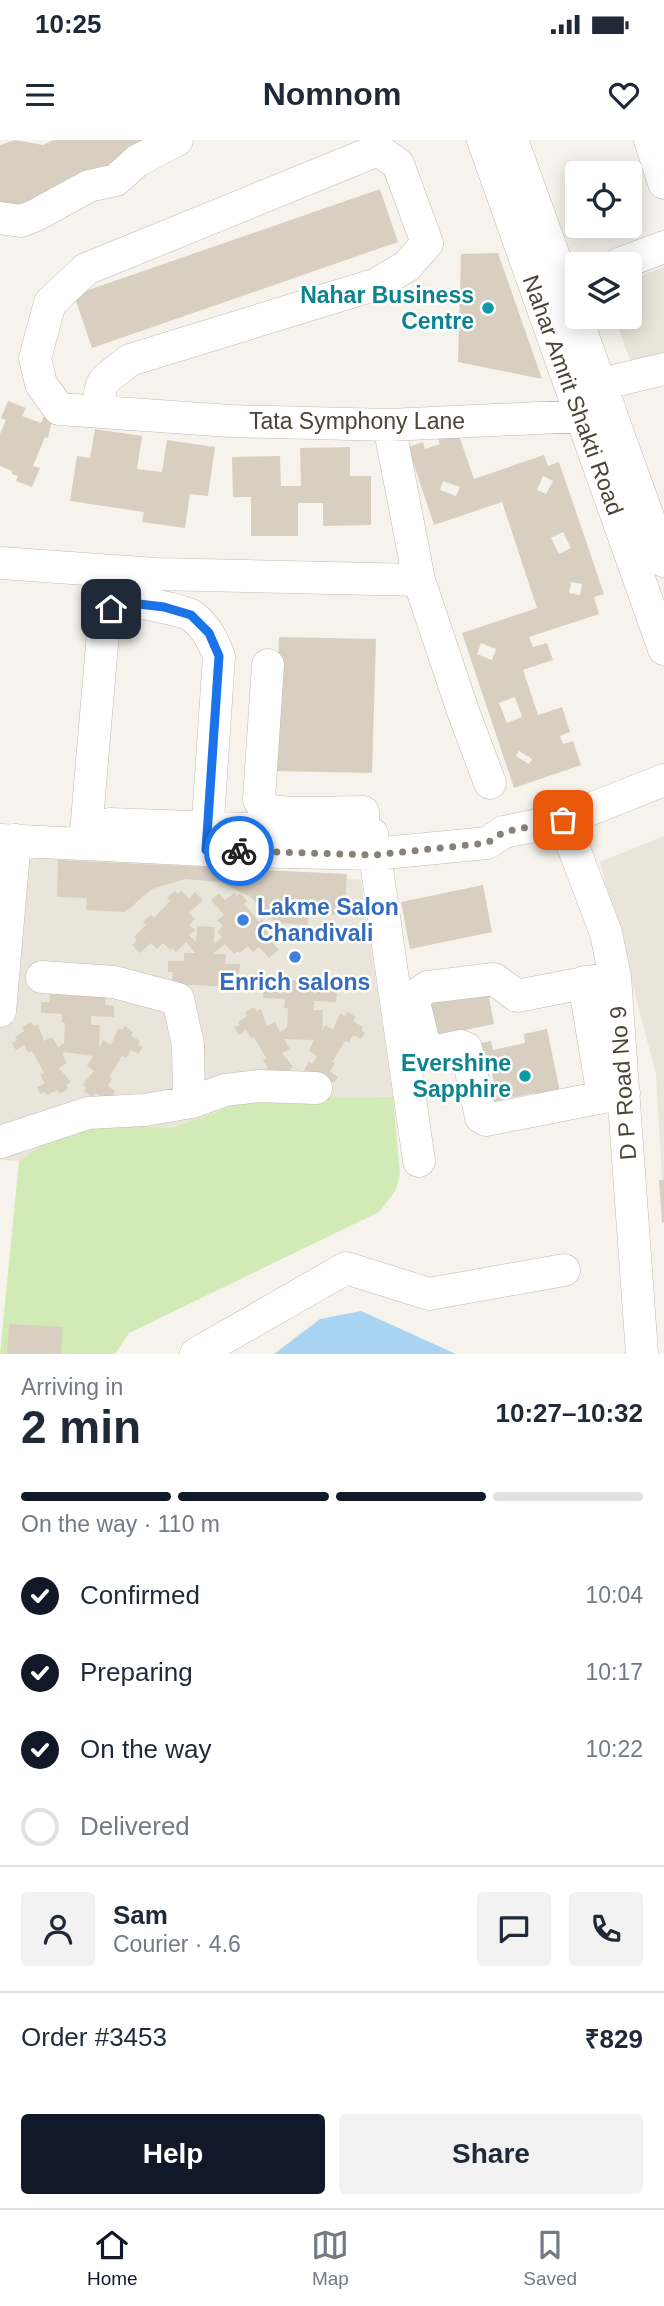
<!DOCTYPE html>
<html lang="en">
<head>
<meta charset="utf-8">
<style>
	:root { --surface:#fff; --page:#f2f2f3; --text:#1f2937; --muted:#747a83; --line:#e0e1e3; --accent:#111827 }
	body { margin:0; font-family:Helvetica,sans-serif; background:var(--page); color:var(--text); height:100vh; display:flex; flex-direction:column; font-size:26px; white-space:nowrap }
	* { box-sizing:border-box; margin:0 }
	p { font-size:23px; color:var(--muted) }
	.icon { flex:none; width:38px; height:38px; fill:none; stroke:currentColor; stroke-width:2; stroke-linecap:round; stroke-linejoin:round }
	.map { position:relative; height:1214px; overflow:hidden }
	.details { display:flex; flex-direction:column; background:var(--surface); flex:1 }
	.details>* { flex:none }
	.controls { position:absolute; left:565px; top:21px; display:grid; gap:14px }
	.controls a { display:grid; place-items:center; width:77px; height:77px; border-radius:7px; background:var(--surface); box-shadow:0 4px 18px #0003; font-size:35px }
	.pin { position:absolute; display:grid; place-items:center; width:60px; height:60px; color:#fff; margin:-30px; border-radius:14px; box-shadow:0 4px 10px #0006 }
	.courier { position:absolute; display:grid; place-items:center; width:70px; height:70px; margin:-35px; border:5px solid #1a73e8; border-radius:50%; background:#fff; color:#222; box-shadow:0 2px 9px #0007 }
	.summary em { font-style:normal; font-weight:700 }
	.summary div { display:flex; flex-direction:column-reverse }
	.summary { display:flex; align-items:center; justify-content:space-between; height:119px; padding:0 21px }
	h1 { font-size:46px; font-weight:700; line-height:52px }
	.bar { display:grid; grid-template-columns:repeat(4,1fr); gap:10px 7px; align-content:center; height:84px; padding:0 21px }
	.bar i { height:9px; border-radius:5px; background:var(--line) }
	.bar .current { background:var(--accent) }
	.bar p { grid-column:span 4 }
	.line { display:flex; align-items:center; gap:18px; padding:0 21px; border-top:2px solid var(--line) }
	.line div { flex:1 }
	.round { display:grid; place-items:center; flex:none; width:74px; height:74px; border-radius:7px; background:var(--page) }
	ol { padding:0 21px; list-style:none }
	li { display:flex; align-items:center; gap:21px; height:77px }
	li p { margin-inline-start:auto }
	li .icon { padding:7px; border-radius:50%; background:var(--accent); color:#fff; stroke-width:4 }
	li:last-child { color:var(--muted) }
	li i { width:38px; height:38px; border:4px solid var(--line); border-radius:50% }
	.action { display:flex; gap:14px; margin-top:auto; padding:14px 21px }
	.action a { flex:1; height:80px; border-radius:7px; background:var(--accent); color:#fff; font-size:28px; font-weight:700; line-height:80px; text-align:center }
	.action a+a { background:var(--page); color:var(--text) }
	.status { display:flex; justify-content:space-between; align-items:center; height:49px; padding:0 35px; background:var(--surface); direction:ltr }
	.status svg { height:19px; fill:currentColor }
	header { display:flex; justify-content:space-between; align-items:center; height:91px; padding:0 21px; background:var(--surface); font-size:32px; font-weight:700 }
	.tabs { display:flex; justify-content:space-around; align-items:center; height:98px; border-top:2px solid var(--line); background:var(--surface); font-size:19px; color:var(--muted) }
	.tabs a { display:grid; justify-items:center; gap:4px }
	.tabs .current { color:var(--accent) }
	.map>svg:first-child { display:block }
</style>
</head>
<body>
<div class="status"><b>10:25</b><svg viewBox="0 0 49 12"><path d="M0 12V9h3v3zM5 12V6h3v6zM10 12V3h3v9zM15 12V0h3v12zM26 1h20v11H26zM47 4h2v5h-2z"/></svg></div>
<header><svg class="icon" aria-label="menu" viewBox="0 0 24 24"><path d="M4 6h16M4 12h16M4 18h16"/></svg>Nomnom<svg class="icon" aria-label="heart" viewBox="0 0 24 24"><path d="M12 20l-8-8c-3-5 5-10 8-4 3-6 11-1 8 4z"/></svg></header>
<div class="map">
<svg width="664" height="1214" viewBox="0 0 664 1214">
	<rect width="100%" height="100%" fill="#f6f3ec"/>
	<path fill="#eae5da" d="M664 127V219L633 228 614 177H630V140Z
		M664 696V1073L656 934 600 722Z
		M0 706 361 740 393 957 255 958 172 988 111 984 40 1009 19 1021 0 1020Z"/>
	<path fill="#d2eab5" d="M393 957 400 1034 396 1050 379 1072 129 1193 115 1214H0L19 1021 62 993 111 984 172 988 255 958Z"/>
	<path fill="#a9d4f2" d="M361 1171 456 1214H274L320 1179Z"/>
	<path fill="#d8cfc1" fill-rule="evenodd" d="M15 0 43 5 54 0H151L110 37 25 73 0 65V5Z
		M380 49 398 102 92 208 74 155Z
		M498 113 542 239 458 222 461 114Z
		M8 261 26 268 22 276 41 283 44 276 52 280 48 298 45 297 33 326 40 328 32 347 16 341 18 336 12 334V331L0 326V294L6 280 1 278Z
		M95 289 142 296 137 329 162 332 167 300 215 307 208 356 190 354 185 388 142 382 144 372 70 361 77 316 90 318Z
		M457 290 474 339 544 315 548 326 559 322 604 454 594 457 599 474 529 497 533 507 547 503 553 520 523 530 538 575 562 567 570 592 560 596 563 604 573 601 581 625 514 648 462 493 537 468 502 362 434 385 408 307 423 302 425 309 440 304 437 297ZM543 336 553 341 546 354 537 350ZM443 341 460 347 456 356 440 350ZM563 392 571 408 559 414 551 398ZM571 442 582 444 580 455 569 453ZM481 503 496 509 492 520 477 514ZM515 557 522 577 507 583 499 563ZM519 611 532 619 529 624 516 616Z
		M350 307V336H371V385L323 386V363H298V396H251V357H233L232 317 280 316 281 346H301L300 308Z
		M279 497 376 499 372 633 274 631Z
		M58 720 347 734 344 775 309 773 308 785 275 783 251 757 220 742 185 739 152 749 125 772 86 770 87 758 57 757Z
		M483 745 492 792 410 809 401 762Z
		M175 751 178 754 181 751 189 759 195 752 203 760 189 773 195 779 189 785 195 790 189 795 196 802 197 786 215 787 214 804 222 797 217 792 223 786 217 780 224 775 211 760 219 753 225 760 234 753 237 756 240 753 247 761 244 764 259 782 262 779 269 787 266 790 277 802 274 805 279 810 269 818 259 807 253 812 248 806 240 813 238 811 234 814 225 804 213 814H226L225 824H240L239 835 235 836V847L172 844 173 832H168V821H184V813H195L186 802 176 812 172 808 170 810 163 803 157 809 151 803 140 813 132 805 137 800 134 797 146 785 143 782 151 775 154 778 170 761 167 758Z
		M278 835H290V840L313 842V837H325L324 842H328V851H337L336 862 314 861 313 870H323L322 892 325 885 333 890 340 873 345 876 347 872 356 877 353 881 363 887 361 890 365 893 361 899 353 895 349 903 345 901 332 922 335 923 330 931 338 937 334 943 304 930 309 922 312 924 317 916 309 911 314 900 284 899 290 909 282 913 293 927 289 930 291 934 259 933 268 928 263 920 266 918 254 897 251 898 246 890 239 895 234 887 240 885 238 882 247 876 245 872 254 867 256 871 261 869 267 886 275 882 280 892 287 888 288 868H284L285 859 263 858 264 847 272 848V839L277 840Z
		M486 842 494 884 427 898 419 856 449 850 452 860 465 857Z
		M55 849 68 850 67 855 90 856V852H102V857H106L105 865 114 866V877L91 876V885H100L99 907 103 900 111 905 118 888 122 890 125 886 133 892 131 896 140 901 138 905 143 907 138 914 131 910 126 918 122 916 109 937 112 938 108 946 115 951 111 958 106 956 105 958 95 953 93 957 84 951 86 947 82 945 94 931 87 926 93 916 64 912 62 914 67 923 59 928 71 942 66 945 68 949 59 954 57 950 47 955 45 952 40 954 37 947 45 943 40 935 44 933 32 911 28 913 24 905 16 910 12 903 17 900 15 897 24 891 22 887 31 882 34 886 38 884 44 901 52 897 58 907 64 903 65 883H62V874L41 873V862H49L50 854 55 855Z
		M547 889 561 957 537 962 535 953 510 958 513 967 486 973 482 956 496 953 489 917 475 920 472 905 491 901 493 910 525 903 524 894Z
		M659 1040H664V1082L662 1083Z
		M9 1184 63 1187 61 1214H7Z"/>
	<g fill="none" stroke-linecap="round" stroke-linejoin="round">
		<defs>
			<path id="minor" d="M483 0 664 509
				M512 0 664 421
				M650 0 664 43
				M0 78 21 81 36 75 89 46 116 40 137 21 177 0
				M619 124 664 107
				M580 249 664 229
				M103 272C93 241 108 238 130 220L377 144 407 126 427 103 398 24 378 10 86 129 50 163 35 218 41 244 59 269 230 281 389 285 581 276 609 267
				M389 285 419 440 463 571 490 643
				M0 423 156 434 419 440
				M268 525 259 659C260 662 262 666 265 668 275 676 346 672 363 672V693
				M563 680 606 793 615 837 642 1214
				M110 684 334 692
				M372 694 419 1021
				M0 700 206 710 374 714 487 703 504 692 563 680 664 640
				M85 704 104 481C108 474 113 464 122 462 133 460 183 470 192 476 206 486 213 501 219 516L206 710
				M42 837 114 842 178 859 188 905 189 962
				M615 837 517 856 494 839 428 847 420 852 414 862 425 907 432 912 461 906 466 908 481 977 486 980 624 953
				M584 842 603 957
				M0 871 15 700
				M0 1002 88 973 144 970 192 962 225 950 259 946 316 948
				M196 1214 346 1128 429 1154 564 1130"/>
		</defs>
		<use href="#minor" stroke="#c2bbae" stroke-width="33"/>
		<use href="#minor" stroke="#fff" stroke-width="32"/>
	</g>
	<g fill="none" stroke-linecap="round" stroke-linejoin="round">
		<path stroke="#878178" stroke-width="7" stroke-dasharray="0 12.6" d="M239 711 374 715 487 703 504 692 563 680"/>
		<path stroke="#1a73e8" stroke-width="9" d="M111 469 122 462 164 467 191 475 209 493 219 516 206 710 239 711"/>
	</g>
	<g fill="#0f9aa8" stroke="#fff" stroke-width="2.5">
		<circle cx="488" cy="168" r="7"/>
		<circle cx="525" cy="936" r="7"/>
	</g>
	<g fill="#3f7fe0" stroke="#fff" stroke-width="2.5">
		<circle cx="243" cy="780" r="7"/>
		<circle cx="295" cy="817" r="7"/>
	</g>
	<g text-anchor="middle" stroke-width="5" stroke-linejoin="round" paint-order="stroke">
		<g font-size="23" font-weight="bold" fill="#0d838f" stroke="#fff" text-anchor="end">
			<text x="474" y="163">Nahar Business<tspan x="474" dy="26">Centre</tspan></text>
			<text x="511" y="931">Evershine<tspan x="511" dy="26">Sapphire</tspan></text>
		</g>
		<g font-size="23" fill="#4b4439" stroke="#fff">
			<text transform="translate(573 255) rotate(70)" y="8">Nahar Amrit Shakti Road</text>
			<text x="357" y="289">Tata Symphony Lane</text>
			<text transform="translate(623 943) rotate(-94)" y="8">D P Road No 9</text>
		</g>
		<g font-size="23" font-weight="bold" fill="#366cbe" stroke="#fff" text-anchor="start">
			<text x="257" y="775">Lakme Salon<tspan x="257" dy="26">Chandivali</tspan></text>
			<text x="295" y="850" text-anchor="middle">Enrich salons</text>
		</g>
	</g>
</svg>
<div class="controls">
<a><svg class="icon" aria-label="locate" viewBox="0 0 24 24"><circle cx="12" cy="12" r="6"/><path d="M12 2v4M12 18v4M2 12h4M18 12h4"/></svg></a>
<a><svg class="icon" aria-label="layers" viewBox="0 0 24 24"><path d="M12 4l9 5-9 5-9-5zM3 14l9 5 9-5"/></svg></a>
</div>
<div class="pin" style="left:563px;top:680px;background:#ea580c"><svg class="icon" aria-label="bag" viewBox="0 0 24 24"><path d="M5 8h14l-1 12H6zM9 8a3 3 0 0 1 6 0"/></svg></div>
<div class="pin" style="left:111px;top:469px;background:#1f2937"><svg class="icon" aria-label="home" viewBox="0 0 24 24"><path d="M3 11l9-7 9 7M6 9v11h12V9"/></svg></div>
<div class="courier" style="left:239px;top:711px"><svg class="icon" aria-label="bike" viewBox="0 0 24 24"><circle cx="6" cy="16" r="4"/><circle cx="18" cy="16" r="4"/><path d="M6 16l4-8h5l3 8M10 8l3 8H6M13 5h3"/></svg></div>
</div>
<section class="details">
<div class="summary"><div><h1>2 min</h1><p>Arriving in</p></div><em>10:27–10:32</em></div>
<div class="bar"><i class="current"></i><i class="current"></i><i class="current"></i><i></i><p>On the way · 110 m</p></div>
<ol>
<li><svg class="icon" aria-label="check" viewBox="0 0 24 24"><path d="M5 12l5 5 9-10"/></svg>Confirmed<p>10:04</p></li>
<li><svg class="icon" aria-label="check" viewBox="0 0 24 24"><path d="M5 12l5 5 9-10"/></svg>Preparing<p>10:17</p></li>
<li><svg class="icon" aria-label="check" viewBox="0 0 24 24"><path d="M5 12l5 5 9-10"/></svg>On the way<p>10:22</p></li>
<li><i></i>Delivered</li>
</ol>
<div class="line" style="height:126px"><a class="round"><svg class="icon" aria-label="person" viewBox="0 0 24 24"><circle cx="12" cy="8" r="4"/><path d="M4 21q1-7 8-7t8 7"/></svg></a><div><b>Sam</b><p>Courier · 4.6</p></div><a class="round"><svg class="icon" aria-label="chat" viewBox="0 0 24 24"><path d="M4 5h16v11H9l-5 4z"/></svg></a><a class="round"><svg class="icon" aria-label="phone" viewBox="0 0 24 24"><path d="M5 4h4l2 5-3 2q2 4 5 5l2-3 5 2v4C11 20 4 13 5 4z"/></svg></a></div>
<div class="line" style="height:91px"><div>Order #3453</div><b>₹829</b></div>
<div class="action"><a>Help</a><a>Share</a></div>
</section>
<nav class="tabs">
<a class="current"><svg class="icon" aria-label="home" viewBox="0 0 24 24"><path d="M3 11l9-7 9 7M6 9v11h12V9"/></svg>Home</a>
<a><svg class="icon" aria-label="map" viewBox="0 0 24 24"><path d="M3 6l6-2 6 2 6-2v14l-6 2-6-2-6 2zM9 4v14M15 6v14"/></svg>Map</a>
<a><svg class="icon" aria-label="saved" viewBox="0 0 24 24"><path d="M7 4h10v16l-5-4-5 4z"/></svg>Saved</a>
</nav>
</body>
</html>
